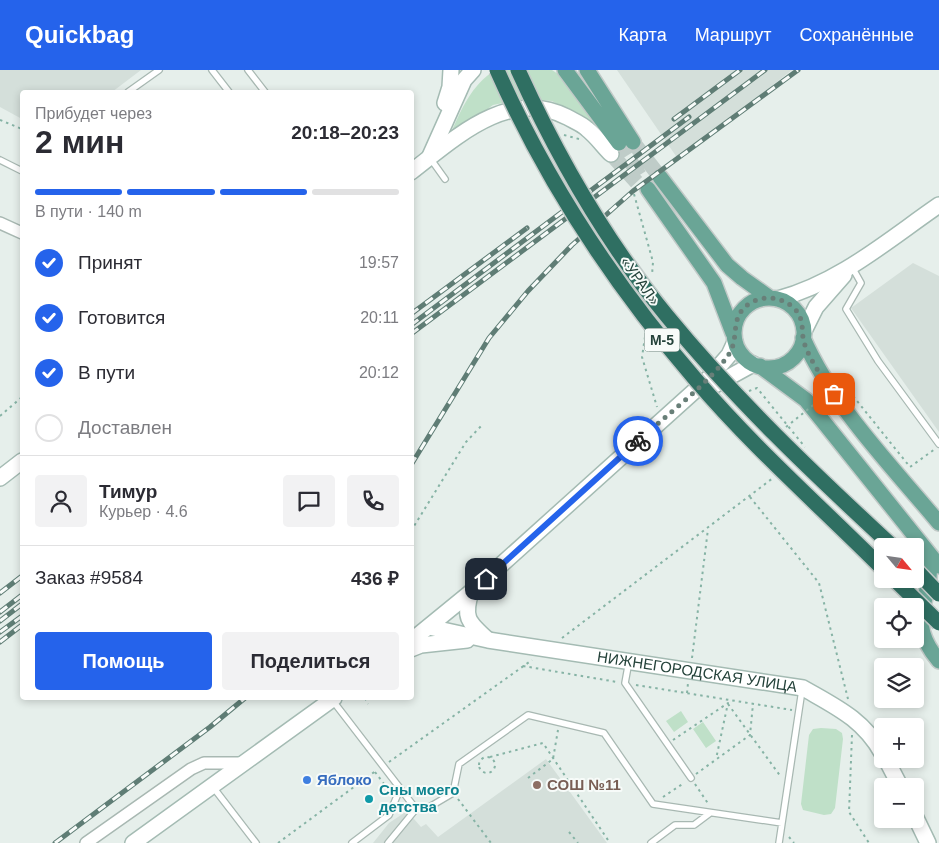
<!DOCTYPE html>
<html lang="ru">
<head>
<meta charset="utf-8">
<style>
	:root { --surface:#fff; --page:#f2f2f3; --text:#2b2b33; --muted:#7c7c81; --line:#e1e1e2; --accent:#2563eb }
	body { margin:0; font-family:Arial,sans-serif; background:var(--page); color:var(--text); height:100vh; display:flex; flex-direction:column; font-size:19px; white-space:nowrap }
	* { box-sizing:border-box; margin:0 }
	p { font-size:16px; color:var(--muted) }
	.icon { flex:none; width:28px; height:28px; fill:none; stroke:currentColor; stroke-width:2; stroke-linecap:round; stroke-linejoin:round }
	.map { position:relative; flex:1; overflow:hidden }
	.details { position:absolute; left:20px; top:20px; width:394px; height:610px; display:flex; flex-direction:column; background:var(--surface); border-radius:5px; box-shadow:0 2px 8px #0003 }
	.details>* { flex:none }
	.needle { width:32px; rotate:119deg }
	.tools { position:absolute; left:874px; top:468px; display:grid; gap:10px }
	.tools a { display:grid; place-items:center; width:50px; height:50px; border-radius:5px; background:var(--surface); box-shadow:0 2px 8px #0003; font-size:25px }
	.pin { position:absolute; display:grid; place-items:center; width:42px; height:42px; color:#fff; margin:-21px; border-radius:10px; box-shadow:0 2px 8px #0006 }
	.courier { position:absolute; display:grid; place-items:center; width:50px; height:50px; margin:-25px; border:4px solid #2563eb; border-radius:50%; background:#fff; color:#222; box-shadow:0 1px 6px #0007 }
	.summary em { font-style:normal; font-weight:700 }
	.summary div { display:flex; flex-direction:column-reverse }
	.summary { display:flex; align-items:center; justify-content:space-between; height:85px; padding:0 15px }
	h1 { font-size:32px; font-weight:700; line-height:38px }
	.bar { display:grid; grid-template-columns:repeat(4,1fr); gap:8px 5px; align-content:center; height:60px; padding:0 15px }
	.bar i { height:6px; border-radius:4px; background:var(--line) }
	.bar .on { background:var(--accent) }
	.bar p { grid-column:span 4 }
	.line { display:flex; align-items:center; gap:12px; padding:0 15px; border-top:1px solid var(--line) }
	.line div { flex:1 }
	.round { display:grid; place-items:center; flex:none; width:52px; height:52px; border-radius:5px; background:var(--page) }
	ol { padding:0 15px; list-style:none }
	li { display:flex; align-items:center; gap:15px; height:55px }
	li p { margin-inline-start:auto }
	li .icon { padding:5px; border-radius:50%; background:var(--accent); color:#fff; stroke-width:4 }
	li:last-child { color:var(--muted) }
	li i { width:28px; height:28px; border:2px solid var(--line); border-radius:50% }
	.primary-button { display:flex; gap:10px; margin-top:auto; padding:10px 15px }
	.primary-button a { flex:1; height:58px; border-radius:5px; background:var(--accent); color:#fff; font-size:20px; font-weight:700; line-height:58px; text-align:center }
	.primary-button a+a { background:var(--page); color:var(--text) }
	header { display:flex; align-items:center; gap:30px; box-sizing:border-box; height:70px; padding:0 25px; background:var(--accent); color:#fff }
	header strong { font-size:24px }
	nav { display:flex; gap:28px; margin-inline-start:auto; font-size:18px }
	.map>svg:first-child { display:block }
</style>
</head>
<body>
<header>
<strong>Quickbag</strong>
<nav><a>Карта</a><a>Маршрут</a><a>Сохранённые</a></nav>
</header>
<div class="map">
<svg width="939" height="773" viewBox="0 0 939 773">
	<rect width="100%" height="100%" fill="#e6efeb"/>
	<path fill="#d4dfda" d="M0 0H141L112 22H22V49L0 37Z
		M617 0H792L678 89Z
		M913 193 939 206V362L851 238Z
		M546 689 607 773H373L389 753 407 741 421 757 426 754 438 767Z"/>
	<path fill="#bfe0c8" d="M495 0H552L561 6 598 57 552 31 523 29 493 35 454 64 451 63C462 38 471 16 495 0Z
		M681 641 688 652 674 662 666 651Z
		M703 652 716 671 706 678 693 659Z
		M821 658 836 659 842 663 843 669 835 738 831 744 824 745 803 740 801 734 809 665 813 659Z"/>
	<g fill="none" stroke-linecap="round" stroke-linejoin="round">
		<path stroke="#bfccc8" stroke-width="15" stroke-dasharray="15 8" stroke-linecap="butt" d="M611 84 642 118"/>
		<path stroke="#bfccc8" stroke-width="15" stroke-dasharray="15 8" stroke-linecap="butt" d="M633 72 660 107
			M619 73 648 119"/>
		<defs>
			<path id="lane" d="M212 0 229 22
				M248 0 265 22
				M128 22 159 0
				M430 88 445 109
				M0 90 22 101
				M852 197 861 213 846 239 878 291 939 374
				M629 591 625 613 691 708
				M333 631 416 739H426L453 723 459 694 528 645 604 663 653 734 782 753
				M213 717 256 773
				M352 773 389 745 400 719
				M388 773 416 739
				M651 773 675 755H694L710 743
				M779 773 802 620"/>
			<path id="street" d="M0 153 22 163
				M86 773 191 699 204 693H243"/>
			<g id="secondary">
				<path d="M445 33 450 17 451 0"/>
				<path d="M430 86 464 10 473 0"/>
				<path d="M411 102C455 68 509 17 567 47 574 51 582 54 587 59 596 66 603 76 611 84"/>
				<path d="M778 229C839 213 888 170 939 135"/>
				<path d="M804 261 816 237 844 205"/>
				<path d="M713 316 753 294"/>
				<path d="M0 408 22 391"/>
				<path d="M471 522C463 547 468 552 487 569"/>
				<path id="s1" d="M429 557 488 570 803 618C836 637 863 649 882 683"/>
				<path d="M411 571 471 522 710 307 729 285 735 272"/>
				<path d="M411 579 421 575 467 570"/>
				<path d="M886 689 900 716"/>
				<path d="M915 746 928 773"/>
				<path d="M133 773 334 628"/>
			</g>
			<path id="primary" d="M565 0 619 73
				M587 0 633 72
				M660 107 727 195 742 208 770 228
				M648 119 714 213 733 263
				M734 263a35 35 0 1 1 70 0a35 35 0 1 1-70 0Z
				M803 268C834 338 891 395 939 453
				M760 296 806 330 939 496
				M927 482C939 528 900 545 939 591"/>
		</defs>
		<use href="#lane" stroke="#a8b8b2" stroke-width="8"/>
		<use href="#street" stroke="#a8b8b2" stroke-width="14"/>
		<use href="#secondary" stroke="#a4bbb3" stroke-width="18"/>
		<use href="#primary" stroke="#c2cac8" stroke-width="18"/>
		<path stroke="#86b3a5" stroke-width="2" stroke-dasharray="2.5 4" stroke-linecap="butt" d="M0 50 22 59
			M564 65 579 69
			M634 124 653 192 652 205
			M645 267 642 287 657 337
			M845 316 910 397 935 379
			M749 321 757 318 805 377
			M0 346 22 327
			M750 427 819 513 848 629
			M411 461 466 372 483 354
			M562 568 773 408
			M692 588 708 459
			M523 596 617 612
			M636 615 792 640
			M687 623 688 613
			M365 628 368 634
			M728 634 781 707
			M852 665 849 742 869 773
			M673 670 728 633 716 689
			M479 695a8 8 0 1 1 16 0a8 8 0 1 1-16 0Z
			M490 687 543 673 610 773
			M389 692 532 590
			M375 702 390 722
			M696 704 750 665 753 634
			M528 708 553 689 558 660
			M695 714 709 735
			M663 727 684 713
			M458 729 491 773
			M569 762 578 773
			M789 767 794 773
			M278 773 377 700"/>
		<use href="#lane" stroke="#fff" stroke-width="5.5"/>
		<use href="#street" stroke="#fff" stroke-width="11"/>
		<use href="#secondary" stroke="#fff" stroke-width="15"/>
		<use href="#primary" stroke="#6aa596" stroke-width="15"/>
		<defs>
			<path id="rail" d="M674 49 740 0
				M411 244 527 158
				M411 255 689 47
				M411 264 765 0
				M411 395 489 268 528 221 572 175 633 121 798 0
				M0 523 22 506
				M0 542 22 525
				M0 551 22 534
				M0 562 22 546
				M0 572 22 555
				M55 773 210 657 245 628"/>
		</defs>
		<use href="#rail" stroke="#5f7d75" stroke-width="5"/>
		<use href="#rail" stroke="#f7fbf9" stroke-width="3" stroke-dasharray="9" stroke-linecap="butt"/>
		<defs>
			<path id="highway-bridge" d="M497 0C547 113 615 216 696 310 753 377 820 436 882 498
				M518 0C557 86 606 172 667 246 735 329 813 403 892 476
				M915 499 939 524
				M894 509 939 553"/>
		</defs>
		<use href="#highway-bridge" stroke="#c2cac8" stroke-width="18" stroke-linecap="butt"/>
		<path stroke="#86b3a5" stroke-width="2" stroke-dasharray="2.5 4" stroke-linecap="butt" d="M786 357 842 312"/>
		<use href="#highway-bridge" stroke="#2f6f62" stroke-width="15"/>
	</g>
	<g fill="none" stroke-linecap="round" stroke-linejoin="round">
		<path stroke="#687f78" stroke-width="5" stroke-dasharray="0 9" d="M638 371C664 347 711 312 729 284 740 267 729 247 749 234 764 224 783 227 795 239 803 248 802 257 803 268 806 285 824 310 834 324"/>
		<path stroke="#2563eb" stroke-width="6" d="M486 509 638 371"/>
	</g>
	<circle fill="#3f7fe0" stroke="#f7fbf9" stroke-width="2" cx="307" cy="710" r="5"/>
	<circle fill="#8d6e63" stroke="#f7fbf9" stroke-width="2" cx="537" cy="715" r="5"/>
	<circle fill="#0f9aa8" stroke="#f7fbf9" stroke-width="2" cx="369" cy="729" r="5"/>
	<g text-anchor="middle" stroke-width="4" stroke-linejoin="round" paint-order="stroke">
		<rect fill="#f7fbf9" stroke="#637a73" stroke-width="1" x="644.5" y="258.5" width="35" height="23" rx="4"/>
		<g font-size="14" font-weight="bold" fill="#24423a">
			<text x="662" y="275">М-5</text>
		</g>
		<g font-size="15" fill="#24423a" stroke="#f7fbf9">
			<text transform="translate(640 211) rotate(54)" y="5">«УРАЛ»</text>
			<text dy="5" stroke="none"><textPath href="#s1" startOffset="272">НИЖНЕГОРОДСКАЯ УЛИЦА</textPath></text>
		</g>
		<g font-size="15" font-weight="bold" fill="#366cbe" stroke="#f7fbf9" text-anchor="start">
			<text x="317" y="715">Яблоко</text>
		</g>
		<g font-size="15" font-weight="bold" fill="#785e54" stroke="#f7fbf9" text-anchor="start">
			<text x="547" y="720">СОШ №11</text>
		</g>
		<g font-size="15" font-weight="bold" fill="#0d838f" stroke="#f7fbf9" text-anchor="start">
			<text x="379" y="725">Сны моего<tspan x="379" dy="17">детства</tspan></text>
		</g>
	</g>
</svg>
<div class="tools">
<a><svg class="needle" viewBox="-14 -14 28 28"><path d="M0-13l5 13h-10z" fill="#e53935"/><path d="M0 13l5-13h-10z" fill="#7c7c81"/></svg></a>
<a><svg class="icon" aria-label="locate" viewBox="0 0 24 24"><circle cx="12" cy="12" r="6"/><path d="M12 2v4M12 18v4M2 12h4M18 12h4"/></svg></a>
<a><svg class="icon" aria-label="layers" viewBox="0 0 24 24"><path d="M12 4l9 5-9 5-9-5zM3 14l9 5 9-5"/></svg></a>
<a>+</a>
<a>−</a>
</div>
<div class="pin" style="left:834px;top:324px;background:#ea580c"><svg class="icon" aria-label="bag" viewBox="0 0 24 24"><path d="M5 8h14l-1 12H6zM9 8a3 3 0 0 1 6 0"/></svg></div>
<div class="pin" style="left:486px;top:509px;background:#1f2937"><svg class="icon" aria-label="home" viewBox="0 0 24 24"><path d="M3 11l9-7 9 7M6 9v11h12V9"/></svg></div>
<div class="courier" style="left:638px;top:371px"><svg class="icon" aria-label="bike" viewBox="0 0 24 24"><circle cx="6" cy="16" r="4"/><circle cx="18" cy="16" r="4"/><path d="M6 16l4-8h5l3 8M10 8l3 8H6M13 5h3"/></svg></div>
<section class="details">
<div class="summary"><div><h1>2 мин</h1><p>Прибудет через</p></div><em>20:18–20:23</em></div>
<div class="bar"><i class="on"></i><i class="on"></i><i class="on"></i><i></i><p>В пути · 140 m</p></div>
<ol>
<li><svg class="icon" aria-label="check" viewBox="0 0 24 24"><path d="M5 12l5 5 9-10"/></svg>Принят<p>19:57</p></li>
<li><svg class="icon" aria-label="check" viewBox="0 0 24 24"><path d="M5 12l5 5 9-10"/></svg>Готовится<p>20:11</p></li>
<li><svg class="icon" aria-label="check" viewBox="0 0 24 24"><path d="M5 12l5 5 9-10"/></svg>В пути<p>20:12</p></li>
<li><i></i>Доставлен</li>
</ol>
<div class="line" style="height:90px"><a class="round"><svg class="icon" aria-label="person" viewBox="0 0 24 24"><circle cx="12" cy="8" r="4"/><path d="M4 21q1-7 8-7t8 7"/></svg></a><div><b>Тимур</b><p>Курьер · 4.6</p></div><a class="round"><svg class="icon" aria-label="chat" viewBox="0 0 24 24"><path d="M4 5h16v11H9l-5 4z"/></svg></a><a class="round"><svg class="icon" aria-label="phone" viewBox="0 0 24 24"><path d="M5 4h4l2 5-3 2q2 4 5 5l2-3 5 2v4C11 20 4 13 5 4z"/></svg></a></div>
<div class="line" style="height:65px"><div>Заказ #9584</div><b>436 ₽</b></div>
<div class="primary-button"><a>Помощь</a><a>Поделиться</a></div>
</section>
</div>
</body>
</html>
